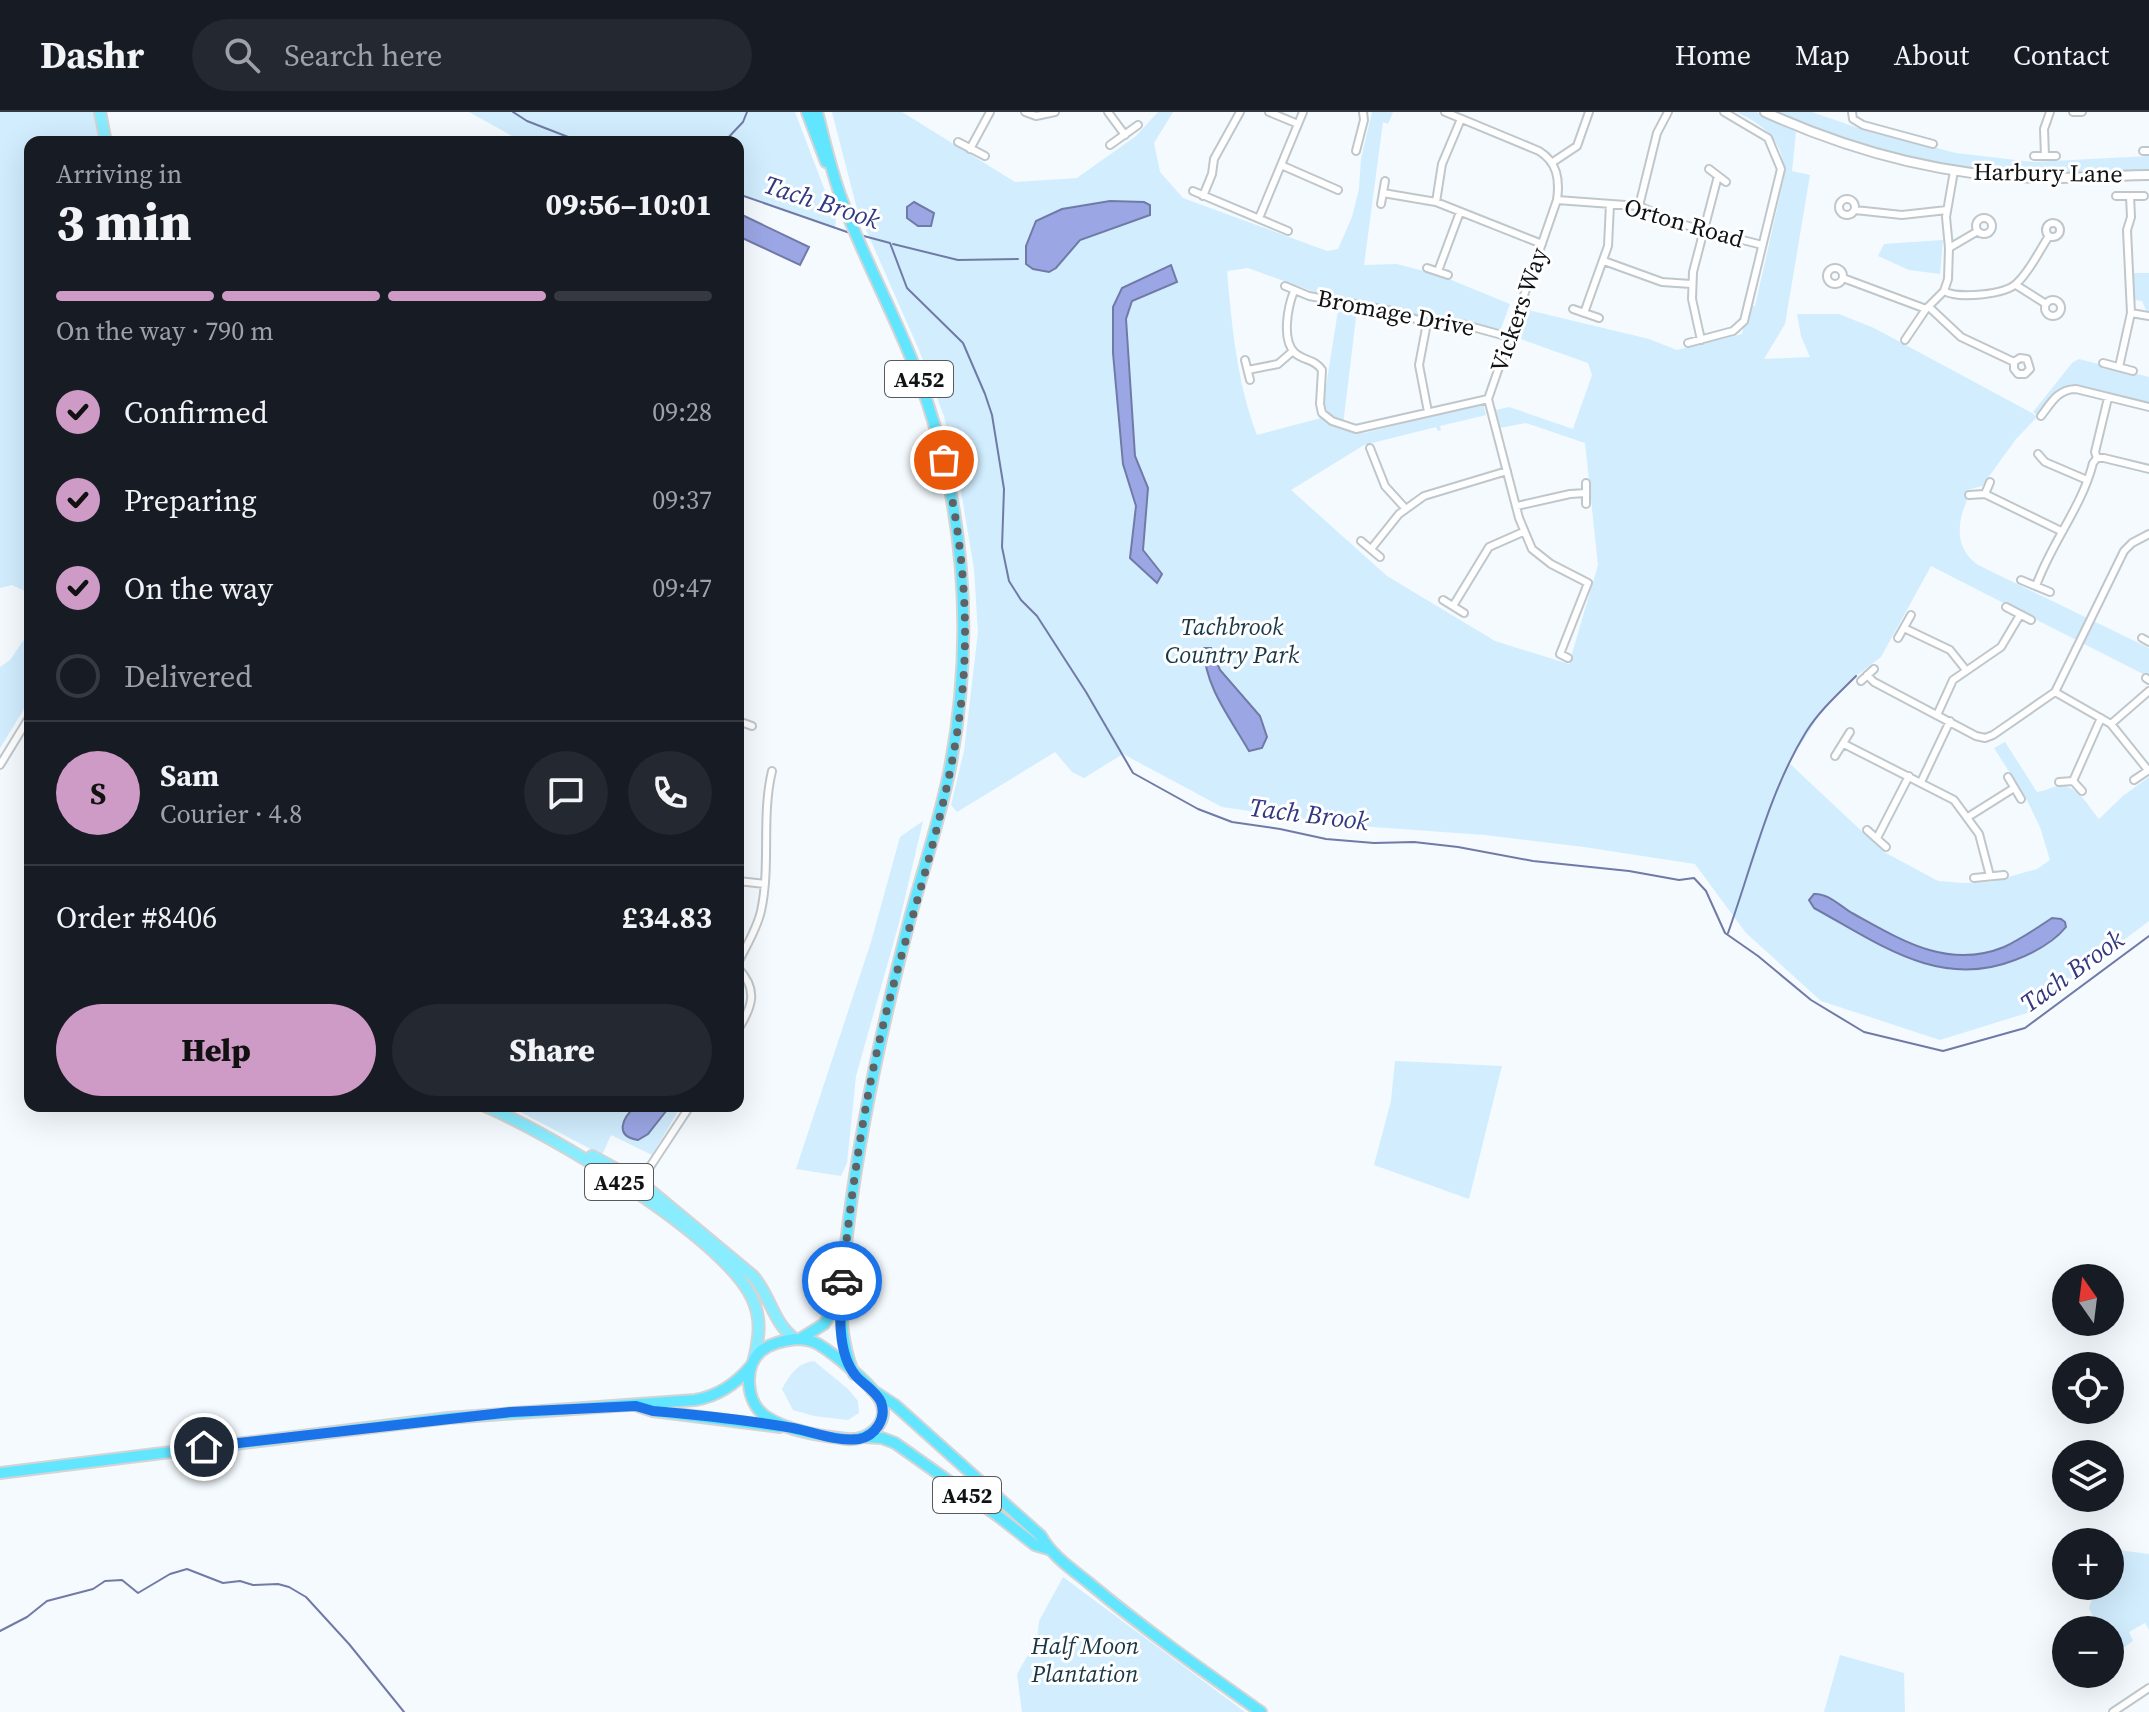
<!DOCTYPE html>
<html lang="en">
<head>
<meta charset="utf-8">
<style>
	:root { --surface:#171b24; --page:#242831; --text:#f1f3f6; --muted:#9ea1a6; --line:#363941; --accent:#ce9bc6 }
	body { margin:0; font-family:"Source Serif 4",serif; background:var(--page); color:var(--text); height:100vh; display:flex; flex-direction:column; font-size:30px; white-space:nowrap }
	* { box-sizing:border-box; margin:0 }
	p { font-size:26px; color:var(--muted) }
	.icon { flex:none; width:44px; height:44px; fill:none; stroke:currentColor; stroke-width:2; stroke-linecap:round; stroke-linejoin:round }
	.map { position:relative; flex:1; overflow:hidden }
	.sheet { position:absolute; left:24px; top:24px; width:720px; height:976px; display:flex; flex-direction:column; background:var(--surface); border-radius:16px; box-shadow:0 8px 32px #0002 }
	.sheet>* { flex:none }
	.needle { width:52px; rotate:346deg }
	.fabs { position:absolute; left:2052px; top:1152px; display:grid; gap:16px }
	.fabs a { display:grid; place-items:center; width:72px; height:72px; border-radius:50%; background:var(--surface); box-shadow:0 8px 32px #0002; font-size:40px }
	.pin { position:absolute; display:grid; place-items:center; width:68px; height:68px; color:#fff; margin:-34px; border:4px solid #fff; border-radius:50%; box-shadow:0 2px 8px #0007 }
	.courier { position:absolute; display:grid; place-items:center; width:80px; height:80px; margin:-40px; border:6px solid #1a73e8; border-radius:50%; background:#fff; color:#222; box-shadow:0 2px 10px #0007 }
	.head em { font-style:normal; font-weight:800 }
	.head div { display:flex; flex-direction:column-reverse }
	.head { display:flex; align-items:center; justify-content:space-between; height:136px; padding:0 32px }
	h1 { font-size:52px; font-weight:800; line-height:60px }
	.bar { display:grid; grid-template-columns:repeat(4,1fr); gap:12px 8px; align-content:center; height:96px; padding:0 32px }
	.bar i { height:10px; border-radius:6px; background:var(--line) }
	.bar .on { background:var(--accent) }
	.bar p { grid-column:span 4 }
	.line { display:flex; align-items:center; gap:20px; padding:0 32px; border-top:2px solid var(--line) }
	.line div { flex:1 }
	.round { display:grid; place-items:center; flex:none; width:84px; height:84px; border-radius:42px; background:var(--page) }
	ol { padding:0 32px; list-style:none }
	li { display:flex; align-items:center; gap:24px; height:88px }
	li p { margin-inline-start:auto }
	li .icon { padding:8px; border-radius:50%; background:var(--accent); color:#111; stroke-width:4 }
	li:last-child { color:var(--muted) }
	li i { width:44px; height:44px; border:4px solid var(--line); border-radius:50% }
	.cta { display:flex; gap:16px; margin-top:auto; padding:16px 32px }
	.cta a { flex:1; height:92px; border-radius:48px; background:var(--accent); color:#111; font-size:32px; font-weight:800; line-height:92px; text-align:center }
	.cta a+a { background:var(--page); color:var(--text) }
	header { display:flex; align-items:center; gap:48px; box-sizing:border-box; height:112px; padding:0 40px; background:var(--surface); border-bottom:2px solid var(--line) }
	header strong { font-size:38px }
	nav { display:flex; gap:44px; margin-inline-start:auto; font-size:28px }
	.search { width:560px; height:72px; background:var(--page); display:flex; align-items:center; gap:20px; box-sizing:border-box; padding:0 28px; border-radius:44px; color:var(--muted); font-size:30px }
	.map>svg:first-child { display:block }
</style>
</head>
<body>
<header>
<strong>Dashr</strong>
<div class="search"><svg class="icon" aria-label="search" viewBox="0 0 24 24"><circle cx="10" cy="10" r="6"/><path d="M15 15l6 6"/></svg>Search here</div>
<nav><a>Home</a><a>Map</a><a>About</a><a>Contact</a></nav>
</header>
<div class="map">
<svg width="2149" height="1600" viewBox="0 0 2149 1600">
	<rect width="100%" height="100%" fill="#f4fafe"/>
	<path fill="#d1edfe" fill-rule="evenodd" d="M0 0H94L101 30H30V494L25 479 12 473 0 476Z
		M469 0H795L836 108 835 117 738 83V30H523Z
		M832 0H902L1015 70 1077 66 1136 24 1158 0H1173L1154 31 1160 60 1183 86 1327 139 1338 137 1352 105 1359 77 1361 47 1372 0H1393L1388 12 1383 10 1364 153 1397 152 1439 163 1510 192 1500 219 1454 207 1426 208 1405 199 1358 189 1343 313 1365 321 1483 291 1486 303 1440 314 1441 318 1438 319 1436 315 1364 333 1291 378 1387 464 1495 529 1569 552 1598 453 1585 331 1526 311 1499 316 1496 298 1509 295 1573 317 1592 263 1588 251 1518 226 1528 198 1649 227 1677 238 1742 222 1749 194H1755L1784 66C1784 28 1768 16 1737 0H1756L1796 20 1792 59 1810 63 1785 212 1764 247 1810 245 1801 224 1797 202H1839L1874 216 2032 301 2037 305 2016 327 1982 374 1967 378C1969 386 1967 388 1964 396 1956 418 1958 439 1978 453L2149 536V565L1931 454 1881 545 1856 564 1823 597 1789 651 1884 740 1938 769 1964 771 1991 770 2037 757 2050 748 2040 715 2026 686 1994 636 2005 630 2037 680C2044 679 2050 676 2057 674 2077 671 2088 694 2099 707L2123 684 2149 665V809L2027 901 1940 928 1821 889 1746 821 1695 752 1584 735 1485 723 1345 713 1222 695 1123 642 1084 666 1072 660 1055 640 957 700 951 693 964 639 978 520 974 457 960 373 944 304 919 238 857 97ZM1248 156 1312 179 1340 186 1321 306 1257 323C1237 271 1232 215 1227 159Z
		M1766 0H1812L1858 16 1956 41 2033 50 2149 44V59L2057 63 1961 60 1827 22Z
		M1943 128 1940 162 1909 158 1878 144 1884 132Z
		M2133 161H2149V199L2146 198 2142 189 2134 188Z
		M2079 247 2149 265V293L2071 272 2061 277 2038 304 2033 300 2072 251Z
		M30 519V587L0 636V555L10 548Z
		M923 709 899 811 856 964 847 1051 841 1064 796 1057 871 830 900 725Z
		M1395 949 1502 954 1469 1087 1374 1053 1391 989Z
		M509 994H681L652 1043 611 1023 602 1043Z
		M814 1249 848 1277 858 1289 859 1301 848 1308 814 1304 793 1298 782 1277C790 1263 797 1251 814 1249Z
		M2110 1437 2149 1442V1518L2145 1511 2129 1520 2133 1529 2119 1539 2115 1531 2110 1534V1518H2099L2089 1496 2096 1474H2110Z
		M1063 1465 1245 1600H1022L1017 1562 1037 1527 1039 1509Z
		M1840 1543 1904 1561 1905 1600H1824Z"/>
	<path fill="#9ba7e5" stroke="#717aa6" stroke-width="2" d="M1110 89 1144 90 1150 93V103L1080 128 1056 156 1049 160 1033 157 1026 152V134L1036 109 1062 97Z
		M914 90 934 101 931 114H918L907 106V95Z
		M738 101 809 135 800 153 738 124Z
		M1171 153 1177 170 1132 189 1126 207 1135 344 1148 376 1143 438 1162 462 1157 471 1130 446 1136 394 1123 352 1113 241V195L1122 176Z
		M1204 536H1211L1220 558 1260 604 1267 625 1262 636 1249 639C1231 607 1204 574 1204 536Z
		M1814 782C1828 781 1840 794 1852 801 1901 828 1948 858 2004 835 2021 827 2037 816 2052 806L2061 807 2065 810 2066 815C2054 830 2033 841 2015 848 1939 878 1878 831 1814 796L1809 788Z
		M636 994H670L648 1022 638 1028C614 1024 622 1006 636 994Z"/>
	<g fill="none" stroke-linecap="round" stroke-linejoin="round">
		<path stroke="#717aa6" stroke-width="2" d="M513 0 527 9 581 30
			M724 30 743 10 747 0
			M738 82 850 121
			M860 123 890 131 907 176 963 231 985 282 992 303 1004 377 1002 435 1009 469 1021 488 1037 504 1086 580 1133 661 1198 697 1232 710 1280 717 1326 727 1374 731 1414 730 1458 735 1533 749 1629 759 1679 768 1694 766 1706 779 1725 821 1758 844 1811 888 1864 920 1943 939 2025 916 2149 824
			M893 132 958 148 1018 147
			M1728 821C1752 754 1769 680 1806 620 1819 599 1838 582 1856 564
			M0 1519 27 1505 47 1489 93 1477 105 1469 122 1468 138 1481 170 1462 187 1457 223 1471 240 1469 253 1473 278 1472 289 1475 306 1485 349 1532 404 1600"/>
		<defs>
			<path id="minor" d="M1025 0 1036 4 1055 0
				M1108 0 1125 23
				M1269 0 1298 12
				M1445 0 1539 39C1557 50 1560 67 1557 88L1488 287 1519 406 1532 437 1551 452 1588 471 1560 542 1568 546
				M1852 0 1853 7 1863 13 1933 32
				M2073 0H2082
				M958 30 985 44
				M1110 33 1138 13
				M970 37 990 0
				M1356 39 1364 8 1363 0
				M2143 39H2149
				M2034 44H2056
				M2045 44 2044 17 2050 0
				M1553 50 1577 34 1589 0
				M1281 53 1338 78
				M1709 57 1726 70
				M1193 79 1288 119
				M1383 81 1436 90 1542 132
				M1203 84 1212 62 1214 47 1240 0
				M2116 84H2144
				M1839 95a8 8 0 1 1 16 0a8 8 0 1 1-16 0Z
				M1557 88 1639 94 1681 112 1762 133
				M1436 90 1442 52 1461 7
				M1381 92 1385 69
				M1639 94 1657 21 1668 0
				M1855 98 1902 103 1947 98
				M1259 106 1303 0
				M1976 114a8 8 0 1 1 16 0a8 8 0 1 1-16 0Z
				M2046 118a7 7 0 1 1 14 0a7 7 0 1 1-14 0Z
				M1949 136 1978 119
				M1604 149 1662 170 1691 172
				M1827 164a8 8 0 1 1 16 0a8 8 0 1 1-16 0Z
				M1427 156 1448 163
				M1438 159 1460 100
				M1843 166 1926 197
				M2016 173 2046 192
				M1285 174 1309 184 1392 199 1427 211 1462 212 1509 225
				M1294 179C1288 194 1281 228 1295 241 1304 249 1315 247 1322 258L1320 292 1322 301 1332 309 1356 317 1488 287
				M1944 179C1958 187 2005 183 2017 171 2030 159 2039 139 2049 124
				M2045 196a8 8 0 1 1 16 0a8 8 0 1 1-16 0Z
				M1929 195 1961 225 2014 250 2020 246 2027 247 2030 257 2025 262H2018L2014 257V250
				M1573 197 1599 206
				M1584 201 1608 134 1610 92
				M2131 201 2149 204
				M1427 211 1419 253 1428 300
				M1701 228 1692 187 1693 160 1718 64
				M1905 228 1926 197 1944 179 1948 167 1949 136 1946 105 1954 59
				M1688 231 1733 219 1744 209 1781 57 1768 26 1724 0
				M1245 248 1250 268
				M2103 251 2133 259
				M2119 255 2131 201 2127 118 2131 105 2130 84
				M1248 258 1278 252 1293 239
				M2041 304C2051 291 2058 277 2076 277L2149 295
				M1370 336 1385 374 1405 396
				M2038 342 2045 350 2087 368
				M2097 346 2095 340 2108 286
				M2097 346H2104L2149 357
				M1586 371V392
				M1985 382 1990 370
				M1969 383 1985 382 2061 419
				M1517 394 1570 382 1586 381
				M1361 429 1380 445
				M1371 437 1399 402 1424 384 1507 359
				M2021 468 2050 480
				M2036 474C2051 431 2082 395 2093 351L2097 346
				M1443 488 1464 501
				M1453 494 1489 435 1523 420
				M2006 495 2031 508
				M1904 516 1950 538 1966 558
				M1898 526 1911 503
				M2142 526 2149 530
				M1867 563 1874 570 1976 624 1985 626 1993 623 2055 580 2124 439 2132 431 2149 422
				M2146 566 2149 568
				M1861 569 1874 557
				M2055 580 2111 612 2148 658
				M1937 603 1953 568 2001 535 2020 503
				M738 609 752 614
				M2111 612 2149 579
				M1844 632 1954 688 1979 722 1990 764
				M1835 644 1850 620
				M0 653 30 604
				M2008 665 2021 687
				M2134 668 2149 658
				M2073 669 2101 606
				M1921 670 1950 609
				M2059 670 2073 669 2082 679
				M1968 705 2014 676
				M1867 718 1886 735
				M1877 726 1909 664
				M1974 766 2004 763
				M738 769 765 772
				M738 851C746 834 757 817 761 799 771 753 761 705 772 659
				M738 856C759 878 752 895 738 918
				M640 1070 690 994
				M2113 1600 2149 1576"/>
			<path id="tertiary" d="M1765 0C1851 39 1943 64 2038 66 2075 67 2112 63 2149 63"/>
			<path id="primary" d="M100 0 106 30
				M485 994C549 1021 723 1124 752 1186 762 1207 759 1226 754 1247
				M592 1044 640 1070 753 1164C770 1183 773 1211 795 1227"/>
			<path id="trunk" d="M807 0 826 50
				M817 0C825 30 831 59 842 88 863 145 893 199 915 256 965 385 976 525 949 661 939 710 923 758 910 806 884 906 862 1005 849 1107 843 1159 833 1212 854 1262
				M795 1227C804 1227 811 1228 818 1232 833 1241 874 1274 881 1290 890 1312 867 1329 847 1327 821 1324 787 1319 765 1304 746 1290 743 1255 761 1239 771 1231 783 1229 795 1227Z
				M800 1227 824 1212 840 1187
				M872 1278 895 1293 1041 1424C1052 1444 1072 1457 1089 1471 1144 1517 1202 1558 1261 1600
				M638 1294 653 1299 780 1315
				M865 1325 882 1326 895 1331 998 1404 1035 1433 1048 1437
				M0 1361 448 1306 695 1288C719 1284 736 1272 751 1254"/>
		</defs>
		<use href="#minor" stroke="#c0c7cb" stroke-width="10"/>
		<use href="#tertiary" stroke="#c0c7cb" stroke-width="12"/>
		<use href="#primary" stroke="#d4d4d5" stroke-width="14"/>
		<use href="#trunk" stroke="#d4d4d5" stroke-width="14"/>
		<use href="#minor" stroke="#fff" stroke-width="6"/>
		<use href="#tertiary" stroke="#fff" stroke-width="8"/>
		<use href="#primary" stroke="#89ecff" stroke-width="10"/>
		<use href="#trunk" stroke="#62e6ff" stroke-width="10"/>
	</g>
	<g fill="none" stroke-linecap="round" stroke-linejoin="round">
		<path stroke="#606366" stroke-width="8" stroke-dasharray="0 14.4" d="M842 1169C851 1085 862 1000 882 918 910 800 957 679 964 558 968 487 960 417 944 348"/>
		<path stroke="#1a73e8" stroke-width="10" d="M204 1335 511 1300 636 1294 653 1299C700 1303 747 1308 793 1316 813 1320 838 1330 859 1327 875 1324 887 1307 881 1290 876 1279 864 1273 856 1264 836 1241 840 1196 842 1169"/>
	</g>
	<g text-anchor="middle" stroke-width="6" stroke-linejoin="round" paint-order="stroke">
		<g fill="#fff" stroke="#58595a" stroke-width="2">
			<rect x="885" y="249" width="68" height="36" rx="6"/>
			<rect x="585" y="1052" width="68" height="36" rx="6"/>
			<rect x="933" y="1365" width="68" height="36" rx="6"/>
		</g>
		<g font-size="22" font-weight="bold" fill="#101214">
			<text x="919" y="275">A452</text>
			<text x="619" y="1078">A425</text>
			<text x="967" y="1391">A452</text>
		</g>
		<g font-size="24" fill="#101214" stroke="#fff">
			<text transform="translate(2048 61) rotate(1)" y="8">Harbury Lane</text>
			<text transform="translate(1684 111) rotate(16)" y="8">Orton Road</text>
			<text transform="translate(1519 198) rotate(-71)" y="8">Vickers Way</text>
			<text transform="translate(1396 201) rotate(11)" y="8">Bromage Drive</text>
		</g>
		<g font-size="24" font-style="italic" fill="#173747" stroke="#fff">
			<text x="1232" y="523">Tachbrook<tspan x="1232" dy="28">Country Park</tspan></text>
			<text x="1085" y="1542">Half Moon<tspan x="1085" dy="28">Plantation</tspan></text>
		</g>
		<g font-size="26" font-style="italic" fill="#323981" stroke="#fff">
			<text transform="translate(822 90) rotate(18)" y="9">Tach Brook</text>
			<text transform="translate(1309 702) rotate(7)" y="9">Tach Brook</text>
			<text transform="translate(2072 859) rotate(-36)" y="9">Tach Brook</text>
		</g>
	</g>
</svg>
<div class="fabs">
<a><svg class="needle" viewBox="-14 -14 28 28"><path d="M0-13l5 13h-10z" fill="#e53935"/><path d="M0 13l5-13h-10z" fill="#9ea1a6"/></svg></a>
<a><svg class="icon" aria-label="locate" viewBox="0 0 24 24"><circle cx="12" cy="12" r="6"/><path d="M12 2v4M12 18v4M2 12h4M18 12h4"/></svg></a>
<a><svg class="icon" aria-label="layers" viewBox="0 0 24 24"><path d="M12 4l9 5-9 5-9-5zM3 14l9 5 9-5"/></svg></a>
<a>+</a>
<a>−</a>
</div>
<div class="pin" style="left:944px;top:348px;background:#ea580c"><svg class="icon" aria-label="bag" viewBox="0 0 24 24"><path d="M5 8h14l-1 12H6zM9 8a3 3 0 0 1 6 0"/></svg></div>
<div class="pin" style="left:204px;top:1335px;background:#1f2937"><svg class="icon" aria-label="home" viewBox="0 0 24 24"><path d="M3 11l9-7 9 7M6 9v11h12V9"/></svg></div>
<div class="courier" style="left:842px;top:1169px"><svg class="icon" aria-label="car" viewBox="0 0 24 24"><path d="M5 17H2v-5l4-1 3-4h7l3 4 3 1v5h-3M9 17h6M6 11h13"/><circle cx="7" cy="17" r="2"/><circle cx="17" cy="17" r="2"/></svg></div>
<section class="sheet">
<div class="head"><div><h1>3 min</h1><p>Arriving in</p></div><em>09:56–10:01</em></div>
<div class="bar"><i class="on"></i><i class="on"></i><i class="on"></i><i></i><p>On the way · 790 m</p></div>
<ol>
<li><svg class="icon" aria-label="check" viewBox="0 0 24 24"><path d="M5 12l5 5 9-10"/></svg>Confirmed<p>09:28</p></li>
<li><svg class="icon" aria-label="check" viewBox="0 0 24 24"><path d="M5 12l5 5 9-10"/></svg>Preparing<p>09:37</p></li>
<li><svg class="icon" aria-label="check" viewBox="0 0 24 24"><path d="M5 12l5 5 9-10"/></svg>On the way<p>09:47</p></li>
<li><i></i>Delivered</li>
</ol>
<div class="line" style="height:144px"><b class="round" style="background:var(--accent);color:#111">S</b><div><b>Sam</b><p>Courier · 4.8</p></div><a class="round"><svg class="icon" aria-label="chat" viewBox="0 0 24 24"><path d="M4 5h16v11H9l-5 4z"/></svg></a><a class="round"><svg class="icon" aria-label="phone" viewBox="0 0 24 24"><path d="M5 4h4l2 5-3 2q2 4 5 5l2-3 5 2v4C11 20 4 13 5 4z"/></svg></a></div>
<div class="line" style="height:104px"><div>Order #8406</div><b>£34.83</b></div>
<div class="cta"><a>Help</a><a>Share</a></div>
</section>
</div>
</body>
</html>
